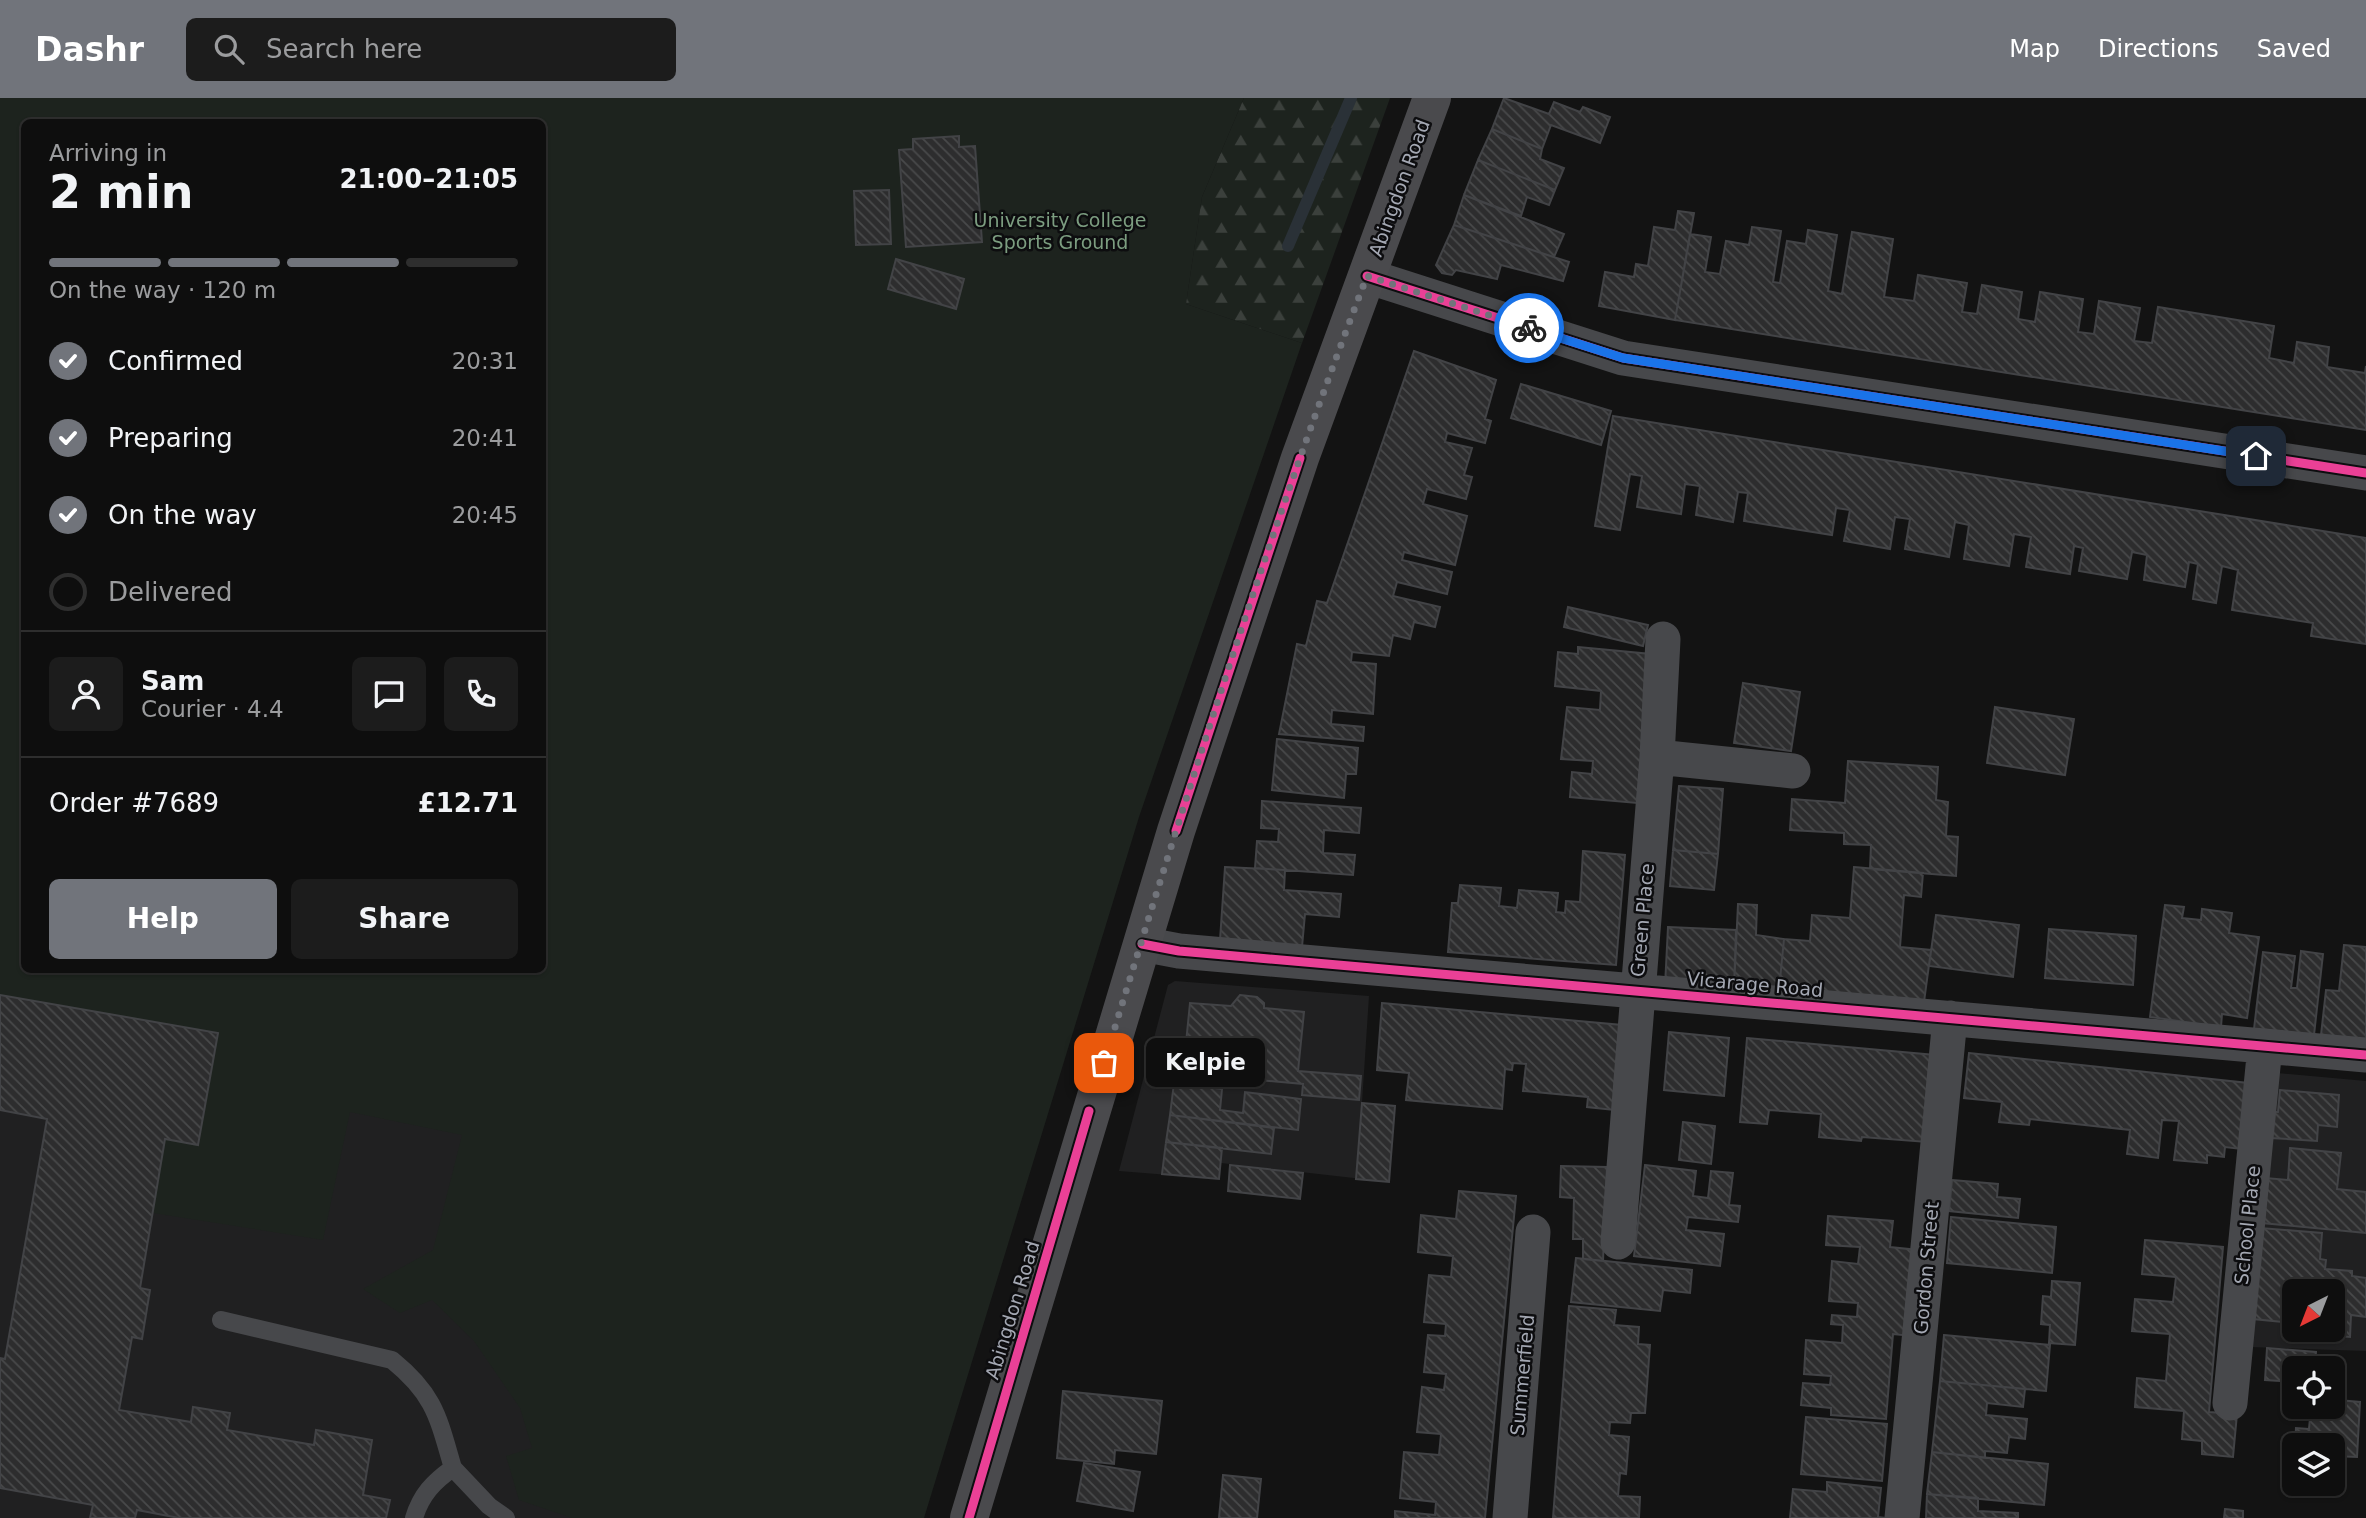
<!DOCTYPE html>
<html lang="en">
<head>
<meta charset="utf-8">
<style>
	:root { --surface:#0e0e0e; --page:#1c1c1c; --text:#f1f3f6; --muted:#9b9c9e; --line:#2e2e2e; --accent:#71747b }
	body { margin:0; font-family:"DejaVu Sans",sans-serif; background:var(--page); color:var(--text); height:100vh; display:flex; flex-direction:column; font-size:26px; white-space:nowrap }
	* { box-sizing:border-box; margin:0 }
	p { font-size:23px; color:var(--muted) }
	.icon { flex:none; width:38px; height:38px; fill:none; stroke:currentColor; stroke-width:2; stroke-linecap:round; stroke-linejoin:round }
	.map { position:relative; flex:1; overflow:hidden }
	.sheet { position:absolute; left:21px; top:21px; width:525px; height:854px; display:flex; flex-direction:column; background:var(--surface); border-radius:10px; box-shadow:0 2px 5px #0004,0 0 0 2px var(--line) }
	.sheet>* { flex:none }
	.needle { width:46px; rotate:222deg }
	.tools { position:absolute; left:2282px; top:1181px; display:grid; gap:14px }
	.tools a { display:grid; place-items:center; width:63px; height:63px; border-radius:10px; background:var(--surface); box-shadow:0 2px 5px #0004,0 0 0 2px var(--line); font-size:35px }
	.pin { position:absolute; display:grid; place-items:center; width:60px; height:60px; color:#fff; margin:-30px; border-radius:14px; box-shadow:0 4px 10px #0006 }
	.courier { position:absolute; display:grid; place-items:center; width:70px; height:70px; margin:-35px; border:5px solid #1a73e8; border-radius:50%; background:#fff; color:#222; box-shadow:0 2px 9px #0007 }
	.bubble { position:absolute; height:49px; border-radius:10px; background:var(--surface); box-shadow:0 2px 5px #0004,0 0 0 2px var(--line); font-size:23px; font-weight:800; line-height:49px; text-align:center }
	.overview em { font-style:normal; font-weight:800 }
	.overview div { display:flex; flex-direction:column-reverse }
	.overview { display:flex; align-items:center; justify-content:space-between; height:119px; padding:0 28px }
	h1 { font-size:46px; font-weight:800; line-height:52px }
	.bar { display:grid; grid-template-columns:repeat(4,1fr); gap:10px 7px; align-content:center; height:84px; padding:0 28px }
	.bar i { height:9px; border-radius:5px; background:var(--line) }
	.bar .active { background:var(--accent) }
	.bar p { grid-column:span 4 }
	.line { display:flex; align-items:center; gap:18px; padding:0 28px; border-top:2px solid var(--line) }
	.line div { flex:1 }
	.round { display:grid; place-items:center; flex:none; width:74px; height:74px; border-radius:10px; background:var(--page) }
	ol { padding:0 28px; list-style:none }
	li { display:flex; align-items:center; gap:21px; height:77px }
	li p { margin-inline-start:auto }
	li .icon { padding:7px; border-radius:50%; background:var(--accent); color:#fff; stroke-width:4 }
	li:last-child { color:var(--muted) }
	li i { width:38px; height:38px; border:4px solid var(--line); border-radius:50% }
	.cta { display:flex; gap:14px; margin-top:auto; padding:14px 28px }
	.cta a { flex:1; height:80px; border-radius:10px; background:var(--accent); color:#fff; font-size:28px; font-weight:800; line-height:80px; text-align:center }
	.cta a+a { background:var(--page); color:var(--text) }
	header { display:flex; align-items:center; gap:42px; box-sizing:border-box; height:98px; padding:0 35px; background:var(--accent); color:#fff }
	header strong { font-size:33px }
	nav { display:flex; gap:38px; margin-inline-start:auto; font-size:24px }
	.search { width:490px; height:63px; background:var(--page); display:flex; align-items:center; gap:18px; box-sizing:border-box; padding:0 24px; border-radius:10px; color:var(--muted); font-size:26px }
	.map>svg:first-child { display:block }
</style>
</head>
<body>
<header>
<strong>Dashr</strong>
<div class="search"><svg class="icon" aria-label="search" viewBox="0 0 24 24"><circle cx="10" cy="10" r="6"/><path d="M15 15l6 6"/></svg>Search here</div>
<nav><a>Map</a><a>Directions</a><a>Saved</a></nav>
</header>
<div class="map">
<svg width="2366" height="1420" viewBox="0 0 2366 1420">
	<defs>
		<pattern id="forest-firs" width="22" height="20" patternUnits="userSpaceOnUse" patternTransform="scale(1.75)"><rect width="22" height="20" fill="#1d231e"/><path d="M5 1l3.5 6h-7zM16 11l3.5 6h-7z" fill="#3b403c"/></pattern>
		<pattern id="building-back-hatch" width="6" height="6" patternUnits="userSpaceOnUse" patternTransform="scale(1.75)"><rect width="6" height="6" fill="#2d2d2e"/><path d="M-1 5l2 2M0 0l6 6M5-1l2 2" fill="none" stroke="#48494a"/></pattern>
	</defs>
	<rect width="100%" height="100%" fill="#131313"/>
	<path fill="#202021" fill-rule="evenodd" d="M0 706 24 872H505L924 1420H0Z
		M1175 883 1369 898 1362 1005 1395 1008 1389 1084 1221 1065 1219 1081 1119 1073 1168 887Z
		M2277 975 2366 983V1253L2249 1249ZM2294 1194H2333V1232H2294Z"/>
	<path fill="#1d231e" fill-rule="evenodd" d="M0 0H1244L1202 99 1186 206 1302 245 1139 719 924 1420H572L519 1402 506 1358 532 1350 520 1310 474 1243 432 1202 400 1215 363 1191 433 1152 462 1037 350 1014 323 1142 153 1115 165 1041 199 1046 218 935 0 897ZM24 24H542V872H24Z"/>
	<path fill="url(#forest-firs)" d="M1244 0H1390L1302 245 1186 206 1202 99Z"/>
	<g fill="none" stroke-linecap="round" stroke-linejoin="round">
		<path stroke="#2a3137" stroke-width="12" d="M1288 148 1351 0"/>
	</g>
	<path fill="url(#building-back-hatch)" stroke="#424346" stroke-width="2" d="M1504 0 1549 16 1554 4 1580 14 1583 9 1610 19 1600 45 1551 27 1542 51 1492 31Z
		M1492 31 1542 51 1540 61 1564 70 1555 92 1478 62Z
		M959 38V49L975 48 982 144 906 149 899 52 913 51V41Z
		M1478 62 1555 92 1549 107 1527 99 1521 118 1464 97Z
		M889 92 891 146 856 147 854 93Z
		M1464 97 1564 136 1554 159 1454 127Z
		M1678 113 1694 115 1675 222 1599 208 1605 174 1634 179 1636 166 1648 168 1654 129 1675 132Z
		M1454 127 1569 164 1563 183 1501 167 1497 181 1456 172 1452 177 1442 175 1436 167Z
		M1752 129 1781 133 1773 184 1780 185 1787 143 1806 146 1808 132 1837 137 1828 193 1842 196 1852 134 1893 141 1884 199 1914 203 1918 177 1967 185 1962 214 1977 216 1982 187 2022 194 2018 221 2035 224 2040 194 2083 201 2078 234 2094 236 2099 203 2140 210 2134 243 2152 245 2158 209 2274 228 2269 260 2294 265 2297 244 2329 249 2327 269 2365 275 2366 268V332L1675 222 1690 136 1711 139 1705 174 1720 176 1726 143 1749 147Z
		M896 161 964 181 956 211 888 191Z
		M1414 253 1496 282 1485 321 1491 323 1485 345 1447 335 1445 344 1472 350 1464 377 1472 379 1466 401 1427 391 1423 406 1467 418 1455 467 1404 454 1402 462 1452 474 1447 496 1397 484 1393 498 1440 509 1435 529 1414 524 1410 541 1393 537 1389 558 1352 554 1351 564 1376 566 1373 616 1332 612 1331 626 1364 629 1363 643 1279 636 1297 546 1306 548 1317 503 1327 505Z
		M1521 286 1611 313 1601 347 1511 320Z
		M1613 318 2366 440V546L2311 538 2313 525 2232 512 2238 472 2222 468 2216 505 2193 501 2198 466 2189 464 2185 489 2144 482 2147 457 2132 454 2127 481 2079 473 2083 450 2074 448 2070 476 2026 469 2031 439 2014 436 2009 468 1964 461 1969 427 1955 424 1949 459 1905 451 1910 421 1895 419 1890 451 1844 443 1850 412 1836 410 1832 437 1744 423 1748 395 1738 394 1733 424 1696 417 1700 388 1685 386 1681 416 1637 409 1642 378 1630 376 1620 432 1595 428Z
		M1568 509 1648 527 1643 548 1564 529Z
		M1578 549 1651 556 1637 705 1570 699 1572 674 1592 676 1593 663 1561 661 1567 609 1600 612 1601 593 1555 588 1558 554 1578 556Z
		M1743 585 1800 594 1791 653 1734 645Z
		M1995 609 2074 621 2065 677 1987 665Z
		M1277 641 1358 650 1356 676H1346L1344 700 1272 692Z
		M1848 663 1938 669 1936 702 1948 704 1946 738 1958 739 1956 778 1870 771 1871 747 1844 746V735L1790 732 1792 701 1845 705Z
		M1679 688 1723 691 1718 756 1673 752Z
		M1262 703 1361 710 1359 735 1324 732 1323 755 1355 757 1353 777 1255 770 1257 743 1278 744 1279 731 1261 730Z
		M1673 752 1718 756 1714 792 1670 788Z
		M1583 753 1625 757 1616 867 1448 854 1452 805H1458L1460 787 1501 790 1499 808 1517 810 1519 792 1558 795 1556 814 1565 815 1566 803 1580 804Z
		M1225 769 1285 772 1284 792 1341 796 1339 819 1305 816 1302 849 1220 842Z
		M1854 769 1923 775 1921 799 1904 797 1900 849 1931 852 1924 904 1779 892 1784 841 1810 843 1812 817 1850 820Z
		M1738 806 1757 807 1756 837 1784 841 1779 892 1734 890Z
		M2165 807 2184 809 2182 820 2201 822 2202 811 2232 815 2229 835 2259 839 2247 920 2222 916 2221 929 2150 919Z
		M1936 817 2019 827 2013 879 1929 868Z
		M1668 829 1736 832 1734 890 1665 888Z
		M2049 831 2136 838 2133 887 2045 880Z
		M2344 847 2366 849V951L2320 946 2326 892 2339 893Z
		M2301 853 2323 856 2314 937 2254 931 2263 854 2295 858 2291 890H2297Z
		M0 897 218 935 198 1047 165 1041 140 1190 150 1192 142 1241 132 1239 119 1312 191 1324 193 1309 230 1315 227 1332 314 1347 316 1332 372 1342 363 1397 390 1402 386 1420H179L137 1412 135 1420H90L93 1407 0 1390V1260L5 1261 47 1021 0 1012Z
		M1240 897 1257 899 1264 905V910L1304 914 1298 973 1361 978 1359 1002 1302 997 1303 986 1183 975 1190 905 1231 908Z
		M1382 905 1622 927 1614 1012 1587 1009 1588 999 1523 993 1526 966 1513 965 1512 972 1505 971 1502 1011 1406 1002 1409 975 1377 972Z
		M1669 934 1729 940 1724 998 1664 992Z
		M1747 940 1935 957 1927 1044 1862 1039 1861 1043 1819 1039 1821 1016 1769 1012 1767 1026 1740 1024Z
		M1969 955 2248 985 2241 1051 2225 1049 2224 1059 2207 1057V1065L2174 1062 2179 1023 2162 1022 2158 1060 2127 1056 2130 1032 2030 1021 2029 1027 1999 1024 2002 1004 1964 1000Z
		M1174 985 1222 991 1220 1012 1243 1015 1245 994 1301 1001 1298 1032 1170 1017Z
		M2280 992 2339 997 2337 1029 2318 1027 2317 1043 2271 1040 2273 1014H2278Z
		M1362 1005 1395 1008 1389 1084 1356 1081Z
		M1170 1017 1274 1030 1271 1056 1166 1044Z
		M1683 1024 1715 1028 1711 1066 1679 1062Z
		M1166 1044 1222 1050 1219 1081 1162 1076Z
		M2290 1050 2341 1055 2337 1091 2366 1094V1135L2262 1125 2266 1080 2288 1082Z
		M1230 1067 1303 1075 1300 1101 1228 1093Z
		M1645 1067 1696 1073 1693 1098 1708 1100 1711 1073 1733 1075 1729 1107 1740 1108 1738 1124 1688 1119 1686 1132 1724 1136 1720 1168 1634 1158Z
		M1561 1068 1607 1069 1603 1163 1583 1161V1141H1573L1574 1100 1560 1099Z
		M1952 1082 1998 1086 1997 1099 2020 1101 2018 1120 1949 1113Z
		M1459 1093 1516 1098 1485 1420H1395V1413L1435 1417 1436 1404 1400 1400 1404 1354 1439 1357 1441 1336 1417 1334 1422 1289 1444 1292 1446 1276 1424 1274 1428 1237 1445 1238 1446 1226 1424 1224 1429 1177 1451 1179 1453 1158 1418 1154 1421 1117 1456 1121Z
		M1828 1118 1893 1123 1890 1149 1918 1152 1911 1238 1893 1236 1886 1321 1831 1317V1310L1801 1307 1803 1285 1830 1287 1831 1278 1804 1276 1806 1242 1842 1245 1843 1227 1831 1226 1832 1217 1857 1219 1858 1205 1829 1203 1832 1163 1858 1166 1860 1149 1826 1147Z
		M1951 1119 2056 1129 2052 1175 1947 1165Z
		M2260 1130 2322 1135 2320 1161 2326 1162 2325 1171 2352 1173V1178L2366 1180V1219L2351 1217 2350 1239 2300 1235V1232H2333V1194H2294V1225L2253 1221Z
		M2145 1142 2223 1149 2209 1314 2237 1316 2233 1359 2202 1356V1343L2182 1341 2184 1313 2135 1309 2137 1280 2166 1283 2170 1236 2132 1233 2135 1201 2173 1204 2176 1179 2142 1176Z
		M1576 1160 1692 1172 1690 1195 1663 1192 1660 1213 1571 1204Z
		M2052 1183 2080 1185 2075 1247 2049 1245 2050 1227 2041 1226 2043 1198 2051 1199Z
		M1569 1208 1616 1212 1614 1227 1639 1229 1638 1246 1650 1247 1645 1315H1631L1630 1325 1610 1324 1609 1337 1629 1339 1626 1376 1620 1375 1618 1398 1640 1399 1639 1420H1553Z
		M1944 1237 2050 1247 2046 1293 1940 1283Z
		M2267 1250 2316 1254 2315 1270H2294V1284L2265 1282Z
		M1940 1283 2025 1291 2023 1309 1987 1305 1986 1317 2027 1321 2025 1341 2009 1339 2007 1355 1985 1353V1360L1932 1354Z
		M2333 1291H2338V1302L2360 1304 2357 1359 2333 1358V1348H2295L2296 1330 2309 1331 2311 1309H2333Z
		M1063 1293 1162 1303 1156 1356 1115 1352 1114 1366 1057 1360Z
		M1806 1319 1887 1326 1882 1383 1801 1376Z
		M1932 1354 2048 1366 2044 1407 1927 1396Z
		M1084 1365 1140 1374 1133 1413 1077 1403Z
		M1223 1377 1261 1381 1257 1420H1219Z
		M1827 1384 1881 1390 1878 1419 1886 1420H1790L1793 1391 1827 1394Z
		M1927 1396 1978 1400V1413L2018 1415V1420H1926Z
		M2225 1411 2243 1413V1420H2224Z"/>
	<g fill="none" stroke-linecap="round" stroke-linejoin="round">
		<path stroke="#47484b" stroke-width="18" d="M221 1222 392 1262C435 1297 438 1319 453 1370 433 1384 421 1397 414 1420
			M453 1370 489 1408 506 1420"/>
		<path stroke="#47484b" stroke-width="35" d="M1367 178 1623 260 2366 375
			M1657 659 1793 673
			M1142 846 1179 853 2366 957
			M1618 1144 1657 659 1663 541
			M2230 1305 2265 948
			M1510 1420 1533 1134
			M1902 1420 1950 920"/>
		<path stroke="#4a4a4d" stroke-width="38" d="M969 1420 1176 733 1300 360 1432 0"/>
		<defs>
			<path id="cycleway" d="M1367 178 1623 260 2366 375
				M1176 733 1300 360
				M1142 846 1179 853 2366 957
				M969 1420 1089 1013"/>
		</defs>
		<use href="#cycleway" stroke="#0d0d0f" stroke-width="13"/>
		<use href="#cycleway" stroke="#ea4096" stroke-width="9"/>
	</g>
	<g fill="none" stroke-linecap="round" stroke-linejoin="round">
		<path stroke="#71747b" stroke-width="7" stroke-dasharray="0 12.6" d="M1104 965C1185 701 1268 436 1367 178L1529 230"/>
		<path stroke="#1a73e8" stroke-width="9" d="M1529 230 1623 260 2256 358"/>
	</g>
	<g text-anchor="middle" stroke-width="5" stroke-linejoin="round" paint-order="stroke">
		<g font-size="19" fill="#a4a8b3" stroke="#0d0d0f">
			<text transform="translate(1399 90) rotate(-70)" y="7">Abingdon Road</text>
			<text transform="translate(1642 822) rotate(-85)" y="7">Green Place</text>
			<text transform="translate(1755 886) rotate(5)" y="7">Vicarage Road</text>
			<text transform="translate(2247 1127) rotate(-84)" y="7">School Place</text>
			<text transform="translate(1926 1170) rotate(-85)" y="7">Gordon Street</text>
			<text transform="translate(1012 1212) rotate(-73)" y="7">Abingdon Road</text>
			<text transform="translate(1522 1277) rotate(-85)" y="7">Summerfield</text>
		</g>
		<g font-size="19" fill="#7c9d80" stroke="#0d0d0f">
			<text x="1060" y="129">University College<tspan x="1060" dy="22">Sports Ground</tspan></text>
		</g>
	</g>
</svg>
<div class="tools">
<a><svg class="needle" viewBox="-14 -14 28 28"><path d="M0-13l5 13h-10z" fill="#e53935"/><path d="M0 13l5-13h-10z" fill="#9b9c9e"/></svg></a>
<a><svg class="icon" aria-label="locate" viewBox="0 0 24 24"><circle cx="12" cy="12" r="6"/><path d="M12 2v4M12 18v4M2 12h4M18 12h4"/></svg></a>
<a><svg class="icon" aria-label="layers" viewBox="0 0 24 24"><path d="M12 4l9 5-9 5-9-5zM3 14l9 5 9-5"/></svg></a>
</div>
<div class="pin" style="left:1104px;top:965px;background:#ea580c"><svg class="icon" aria-label="bag" viewBox="0 0 24 24"><path d="M5 8h14l-1 12H6zM9 8a3 3 0 0 1 6 0"/></svg></div>
<div class="pin" style="left:2256px;top:358px;background:#1f2937"><svg class="icon" aria-label="home" viewBox="0 0 24 24"><path d="M3 11l9-7 9 7M6 9v11h12V9"/></svg></div>
<div class="courier" style="left:1529px;top:230px"><svg class="icon" aria-label="bike" viewBox="0 0 24 24"><circle cx="6" cy="16" r="4"/><circle cx="18" cy="16" r="4"/><path d="M6 16l4-8h5l3 8M10 8l3 8H6M13 5h3"/></svg></div>
<div class="bubble" style="left:1146px;top:940px;width:119px">Kelpie</div>
<section class="sheet">
<div class="overview"><div><h1>2 min</h1><p>Arriving in</p></div><em>21:00–21:05</em></div>
<div class="bar"><i class="active"></i><i class="active"></i><i class="active"></i><i></i><p>On the way · 120 m</p></div>
<ol>
<li><svg class="icon" aria-label="check" viewBox="0 0 24 24"><path d="M5 12l5 5 9-10"/></svg>Confirmed<p>20:31</p></li>
<li><svg class="icon" aria-label="check" viewBox="0 0 24 24"><path d="M5 12l5 5 9-10"/></svg>Preparing<p>20:41</p></li>
<li><svg class="icon" aria-label="check" viewBox="0 0 24 24"><path d="M5 12l5 5 9-10"/></svg>On the way<p>20:45</p></li>
<li><i></i>Delivered</li>
</ol>
<div class="line" style="height:126px"><a class="round"><svg class="icon" aria-label="person" viewBox="0 0 24 24"><circle cx="12" cy="8" r="4"/><path d="M4 21q1-7 8-7t8 7"/></svg></a><div><b>Sam</b><p>Courier · 4.4</p></div><a class="round"><svg class="icon" aria-label="chat" viewBox="0 0 24 24"><path d="M4 5h16v11H9l-5 4z"/></svg></a><a class="round"><svg class="icon" aria-label="phone" viewBox="0 0 24 24"><path d="M5 4h4l2 5-3 2q2 4 5 5l2-3 5 2v4C11 20 4 13 5 4z"/></svg></a></div>
<div class="line" style="height:91px"><div>Order #7689</div><b>£12.71</b></div>
<div class="cta"><a>Help</a><a>Share</a></div>
</section>
</div>
</body>
</html>
